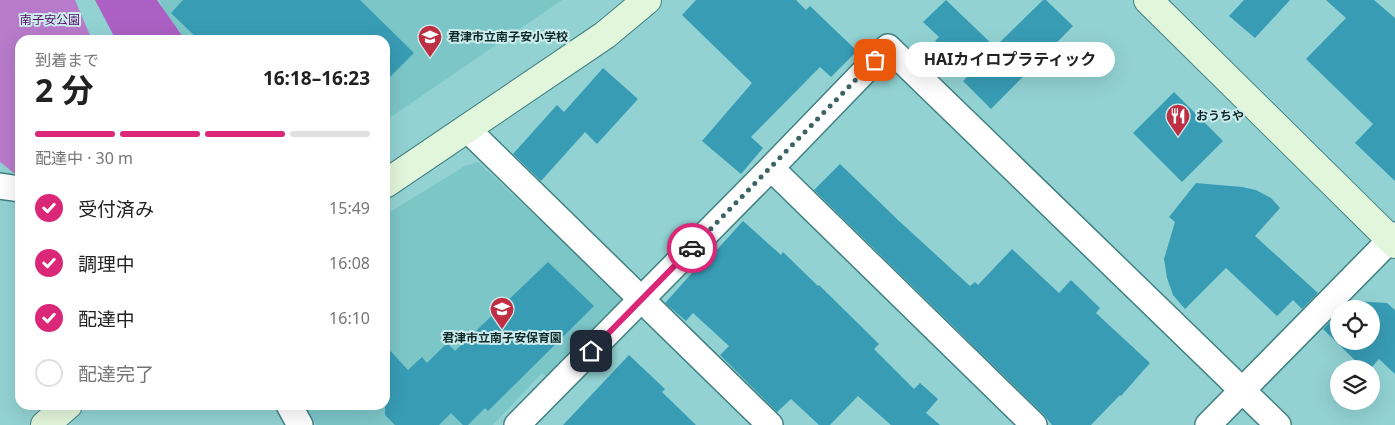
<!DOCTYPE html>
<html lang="ja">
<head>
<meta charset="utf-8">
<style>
	:root { --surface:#fff; --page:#f2f2f2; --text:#222; --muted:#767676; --line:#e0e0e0; --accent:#db2777 }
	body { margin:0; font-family:"Noto Sans","Noto Sans JP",sans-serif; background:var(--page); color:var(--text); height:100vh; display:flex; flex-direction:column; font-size:19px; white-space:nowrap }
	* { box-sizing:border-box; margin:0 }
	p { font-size:16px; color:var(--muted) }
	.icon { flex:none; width:28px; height:28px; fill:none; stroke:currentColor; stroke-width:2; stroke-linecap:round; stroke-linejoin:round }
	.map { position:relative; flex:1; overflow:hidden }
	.side { position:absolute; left:15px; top:35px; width:375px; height:375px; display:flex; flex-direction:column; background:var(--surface); border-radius:15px; box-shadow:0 5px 20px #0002 }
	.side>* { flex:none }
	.fabs { position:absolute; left:1330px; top:300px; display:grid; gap:10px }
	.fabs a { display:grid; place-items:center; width:50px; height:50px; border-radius:50%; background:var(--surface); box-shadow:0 5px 20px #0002; font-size:25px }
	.pin { position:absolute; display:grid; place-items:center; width:42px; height:42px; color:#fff; margin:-21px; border-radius:10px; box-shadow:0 2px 8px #0006 }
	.courier { position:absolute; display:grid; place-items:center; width:50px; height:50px; margin:-25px; border:4px solid #db2777; border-radius:50%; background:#fff; color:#222; box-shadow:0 1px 6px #0007 }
	.bubble { position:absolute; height:35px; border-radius:18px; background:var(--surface); box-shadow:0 5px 20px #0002; font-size:16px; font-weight:700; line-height:35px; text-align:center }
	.head em { font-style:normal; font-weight:700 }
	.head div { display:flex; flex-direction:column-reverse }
	.head { display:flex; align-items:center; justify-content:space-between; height:85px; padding:0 20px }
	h1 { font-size:32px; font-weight:700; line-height:38px }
	.bar { display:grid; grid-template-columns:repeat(4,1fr); gap:8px 5px; align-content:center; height:60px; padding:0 20px }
	.bar i { height:6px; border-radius:4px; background:var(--line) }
	.bar .active { background:var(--accent) }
	.bar p { grid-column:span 4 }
	ol { padding:0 20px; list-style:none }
	li { display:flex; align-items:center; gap:15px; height:55px }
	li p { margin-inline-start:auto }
	li .icon { padding:5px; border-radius:50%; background:var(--accent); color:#fff; stroke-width:4 }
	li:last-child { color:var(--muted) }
	li i { width:28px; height:28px; border:2px solid var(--line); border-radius:50% }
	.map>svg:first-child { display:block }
</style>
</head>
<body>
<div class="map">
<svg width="1395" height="425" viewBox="0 0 1395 425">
	<rect width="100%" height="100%" fill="#92d2d3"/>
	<path fill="#7cc6c8" d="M160 0H562L385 121V40H172Z
		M478 162 624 299 546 376 542 373 493 425H316L304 405H385V215L465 166Z"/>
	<path fill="#b87bcb" d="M0 0H75L92 40H20V176L19 177 0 162Z"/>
	<path fill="#ac60c3" d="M95 0H157L185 40H116Z"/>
	<path fill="#389cb5" d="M183 0H360L414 53 385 82V40H199L171 13Z
		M696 0H796L806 10 810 6 857 51 831 77 820 67 751 137 763 148 741 174 702 141 752 83 682 15Z
		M946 0 995 47 1043 0H1046L1073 26 991 109 963 81 969 75 935 41 939 37 923 22Z
		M1244 0H1290L1255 38 1229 16Z
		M1326 0H1374L1395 18V181L1355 143 1373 124 1306 59 1346 18Z
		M603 68 638 99 597 144 585 132 541 181 513 154 557 105 564 112Z
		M1174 92 1223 141 1182 182 1133 133Z
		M840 164 898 220 970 286 975 282 978 285 1012 249 1059 293 1071 280 1100 308 1096 313 1150 363 1121 396 1120 395 1091 425H1052L1044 415 814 190Z
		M1196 183 1242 187 1256 190 1271 198 1280 208 1255 236 1318 293 1302 309 1293 300 1277 316 1226 268 1185 309 1173 295 1167 278 1164 259 1175 222 1169 217Z
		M743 221 781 255 783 252 818 286 819 285 879 344 874 349 914 389 920 383 938 399 926 413 940 425H891L858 396 830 425H819L791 399 777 412 720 355 729 346 693 313 686 321 665 303 712 251 714 253Z
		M548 262 594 306 488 411 485 408 468 425H463L451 413 439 425H395L385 415V345L408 370 422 357 427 363 447 343 455 351Z
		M1354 301 1387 303 1395 310V374L1379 359 1370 369H1364L1323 329 1339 313V341H1371V309H1346Z
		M629 355 665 389 662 392 696 425H563Z"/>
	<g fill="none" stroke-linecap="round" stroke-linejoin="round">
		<defs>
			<path id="street" d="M467 129 770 425
				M771 168 1034 425
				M0 186 20 189
				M289 405 300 425
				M517 425 771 168 888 47 1278 425
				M1208 425 1395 235"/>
			<path id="secondary" d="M1148 0 1395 244
				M385 184 605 35 647 0
				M45 425 68 405"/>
		</defs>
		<use href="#street" stroke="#418182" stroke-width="28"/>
		<use href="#secondary" stroke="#418182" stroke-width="30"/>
		<use href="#street" stroke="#fff" stroke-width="25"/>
		<use href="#secondary" stroke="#e2f6db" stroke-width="28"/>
	</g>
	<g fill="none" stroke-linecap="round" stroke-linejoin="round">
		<path stroke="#3c6465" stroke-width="5" stroke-dasharray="0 9" d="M692 248 875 60"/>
		<path stroke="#db2777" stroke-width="6" d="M591 351 692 248"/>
	</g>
	<defs>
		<symbol id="school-pin" viewBox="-11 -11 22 30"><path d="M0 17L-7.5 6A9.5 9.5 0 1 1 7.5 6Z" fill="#bf2f44" stroke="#cdeced"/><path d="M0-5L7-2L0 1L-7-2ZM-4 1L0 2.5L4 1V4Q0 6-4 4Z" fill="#fff"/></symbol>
		<symbol id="restaurant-pin" viewBox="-11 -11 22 30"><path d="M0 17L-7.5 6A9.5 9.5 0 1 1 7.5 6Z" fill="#bf2f44" stroke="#cdeced"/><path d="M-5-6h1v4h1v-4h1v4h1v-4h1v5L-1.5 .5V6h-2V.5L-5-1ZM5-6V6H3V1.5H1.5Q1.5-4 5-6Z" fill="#fff"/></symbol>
	</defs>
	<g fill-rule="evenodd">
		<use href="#school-pin" x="416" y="23" width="28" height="38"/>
		<use href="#restaurant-pin" x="1164" y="102" width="28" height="38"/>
		<use href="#school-pin" x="488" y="295" width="28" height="38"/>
	</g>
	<g text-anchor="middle" stroke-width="4" stroke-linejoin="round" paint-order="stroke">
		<g font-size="12" fill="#570b6a" stroke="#cdeced">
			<text x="50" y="24">南子安公園</text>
		</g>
		<g font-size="12" font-weight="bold" fill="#0e292a" stroke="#cdeced" text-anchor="start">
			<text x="448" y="41">君津市立南子安小学校</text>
			<text x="1196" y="120">おうちや</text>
			<text x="502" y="342" text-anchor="middle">君津市立南子安保育園</text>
		</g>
	</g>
</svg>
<div class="fabs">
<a><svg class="icon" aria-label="locate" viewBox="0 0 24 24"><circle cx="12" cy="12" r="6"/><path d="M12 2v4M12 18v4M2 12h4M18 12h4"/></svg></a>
<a><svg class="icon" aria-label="layers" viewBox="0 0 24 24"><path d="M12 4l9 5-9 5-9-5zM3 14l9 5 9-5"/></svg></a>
</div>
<div class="pin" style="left:875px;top:60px;background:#ea580c"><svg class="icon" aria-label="bag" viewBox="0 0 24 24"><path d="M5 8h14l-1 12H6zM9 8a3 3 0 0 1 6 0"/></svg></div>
<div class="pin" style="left:591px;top:351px;background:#1f2937"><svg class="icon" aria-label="home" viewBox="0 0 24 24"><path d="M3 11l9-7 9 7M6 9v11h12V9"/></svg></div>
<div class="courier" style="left:692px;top:248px"><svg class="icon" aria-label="car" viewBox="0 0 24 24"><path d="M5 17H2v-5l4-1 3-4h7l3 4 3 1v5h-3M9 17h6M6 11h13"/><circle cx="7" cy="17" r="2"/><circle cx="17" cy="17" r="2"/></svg></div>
<div class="bubble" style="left:905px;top:42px;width:210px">HAIカイロプラティック</div>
<section class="side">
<div class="head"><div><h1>2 分</h1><p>到着まで</p></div><em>16:18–16:23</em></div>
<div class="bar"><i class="active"></i><i class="active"></i><i class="active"></i><i></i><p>配達中 · 30 m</p></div>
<ol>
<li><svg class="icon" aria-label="check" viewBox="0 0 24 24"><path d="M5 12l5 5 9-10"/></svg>受付済み<p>15:49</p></li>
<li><svg class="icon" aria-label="check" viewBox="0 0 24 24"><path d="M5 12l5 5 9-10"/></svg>調理中<p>16:08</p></li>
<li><svg class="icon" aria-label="check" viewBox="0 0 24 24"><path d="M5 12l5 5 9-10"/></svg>配達中<p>16:10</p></li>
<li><i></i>配達完了</li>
</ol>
</section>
</div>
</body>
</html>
